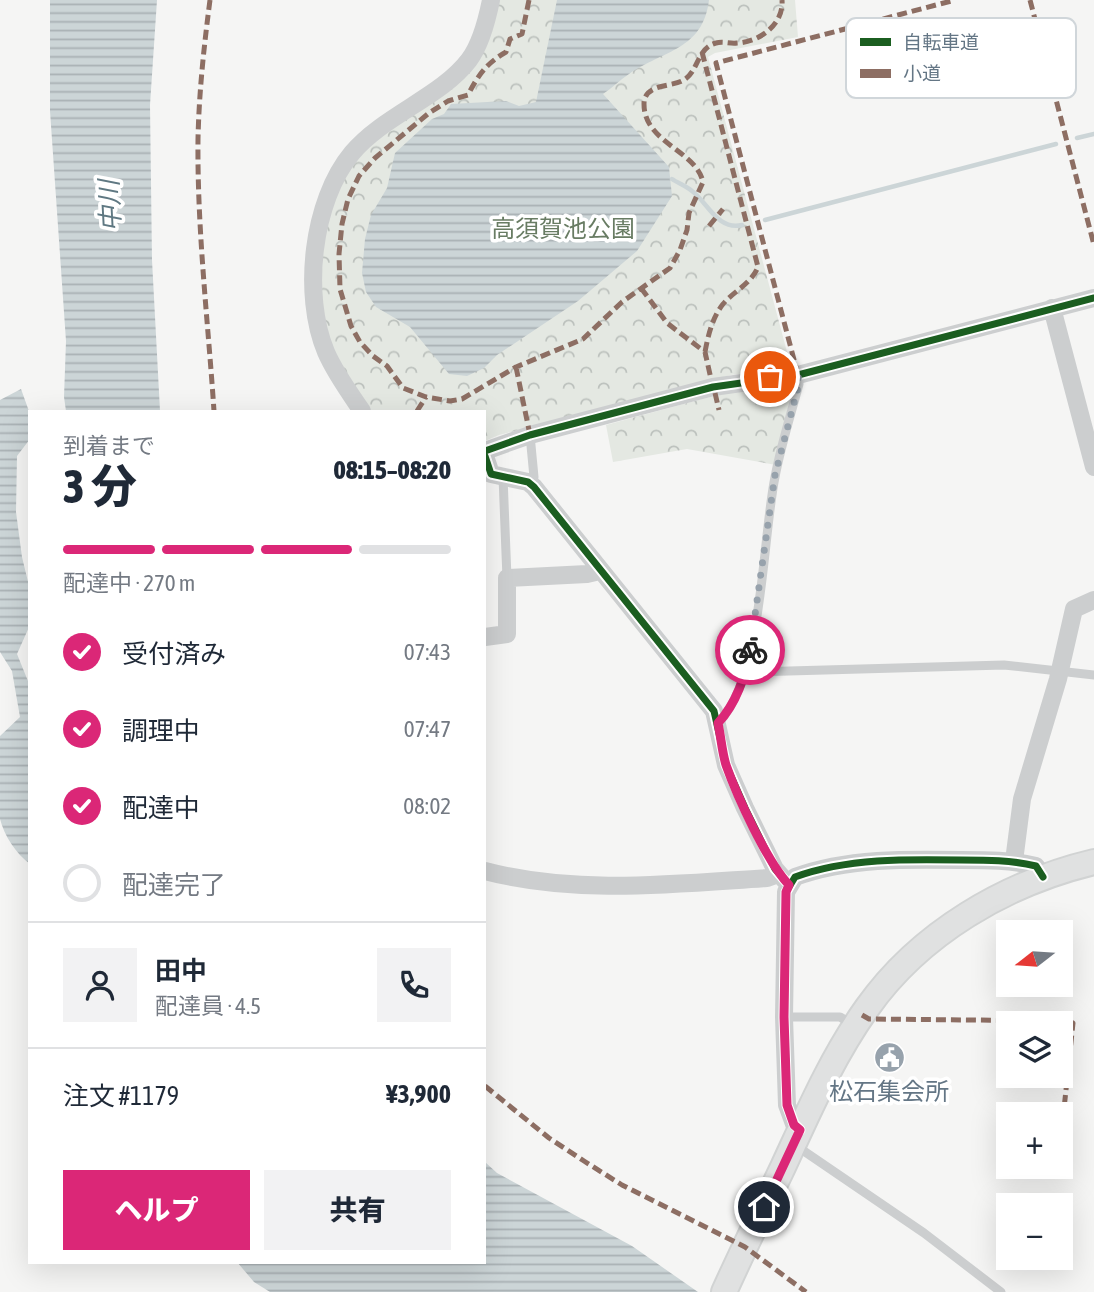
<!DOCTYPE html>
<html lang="ja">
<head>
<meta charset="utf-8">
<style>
	:root { --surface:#fff; --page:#f2f2f3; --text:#1f2937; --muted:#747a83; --line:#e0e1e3; --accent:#db2777 }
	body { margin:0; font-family:"Asap Condensed","Noto Sans JP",sans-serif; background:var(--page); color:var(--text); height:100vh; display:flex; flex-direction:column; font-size:26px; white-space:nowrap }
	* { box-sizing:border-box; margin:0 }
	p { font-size:23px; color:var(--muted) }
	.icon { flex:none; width:38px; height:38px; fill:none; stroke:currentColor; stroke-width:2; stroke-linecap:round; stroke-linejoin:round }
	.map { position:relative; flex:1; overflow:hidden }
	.sheet { position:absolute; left:28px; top:410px; width:458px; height:854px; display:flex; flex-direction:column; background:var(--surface); border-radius:0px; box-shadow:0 7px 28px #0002 }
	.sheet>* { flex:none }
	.needle { width:46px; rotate:253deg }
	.tools { position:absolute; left:996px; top:920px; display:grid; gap:14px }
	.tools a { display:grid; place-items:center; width:77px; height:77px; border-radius:0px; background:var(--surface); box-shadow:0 7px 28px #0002; font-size:35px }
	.pin { position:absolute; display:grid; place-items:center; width:60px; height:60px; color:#fff; margin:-30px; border:4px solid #fff; border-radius:50%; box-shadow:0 2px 7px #0007 }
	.courier { position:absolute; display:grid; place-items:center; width:70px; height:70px; margin:-35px; border:5px solid #db2777; border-radius:50%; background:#fff; color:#222; box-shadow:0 2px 9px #0007 }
	.headline em { font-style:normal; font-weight:800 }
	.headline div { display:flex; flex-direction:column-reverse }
	.headline { display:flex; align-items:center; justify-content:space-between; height:119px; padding:0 35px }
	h1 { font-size:46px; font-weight:800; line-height:52px }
	.bar { display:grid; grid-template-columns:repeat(4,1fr); gap:10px 7px; align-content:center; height:84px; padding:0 35px }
	.bar i { height:9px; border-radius:5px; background:var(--line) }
	.bar .on { background:var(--accent) }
	.bar p { grid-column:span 4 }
	.line { display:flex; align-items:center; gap:18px; padding:0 35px; border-top:2px solid var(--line) }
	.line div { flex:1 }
	.round { display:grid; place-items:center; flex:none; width:74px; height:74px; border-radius:0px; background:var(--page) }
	ol { padding:0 35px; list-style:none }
	li { display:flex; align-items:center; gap:21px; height:77px }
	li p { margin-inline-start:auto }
	li .icon { padding:7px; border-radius:50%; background:var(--accent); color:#fff; stroke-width:4 }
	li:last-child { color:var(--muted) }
	li i { width:38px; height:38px; border:4px solid var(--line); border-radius:50% }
	.primary-button { display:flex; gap:14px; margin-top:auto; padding:14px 35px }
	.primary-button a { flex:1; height:80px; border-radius:0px; background:var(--accent); color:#fff; font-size:28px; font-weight:800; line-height:80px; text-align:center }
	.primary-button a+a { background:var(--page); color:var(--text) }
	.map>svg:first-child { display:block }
</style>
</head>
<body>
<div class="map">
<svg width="1094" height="1292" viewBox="0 0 1094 1292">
	<defs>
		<pattern id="park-crowns" width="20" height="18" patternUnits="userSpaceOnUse" patternTransform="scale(1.75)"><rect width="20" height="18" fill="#e4e8e2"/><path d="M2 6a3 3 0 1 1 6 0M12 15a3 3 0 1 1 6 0" fill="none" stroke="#bcc1bd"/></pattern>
		<pattern id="water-rules" width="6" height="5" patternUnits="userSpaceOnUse" patternTransform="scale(1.75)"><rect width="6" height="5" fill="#ccd5d7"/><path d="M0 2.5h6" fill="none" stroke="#a9b1b4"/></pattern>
	</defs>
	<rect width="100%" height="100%" fill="#f5f5f4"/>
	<path fill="url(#park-crowns)" d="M495 0H795L798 37 715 53 708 57 790 363 785 369 731 375 499 435 485 441V411H369L332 354 320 303 325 222 345 172 378 137 458 79Z
		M785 386 792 389 776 465 687 449 613 462 606 425 728 392Z"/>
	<path fill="url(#water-rules)" d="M50 0H157L150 105 152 260 160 411H66L64 397 66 341 50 111Z
		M557 0H709C703 50 664 50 629 74 620 80 612 88 603 94L669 167 672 196 637 251 578 301 497 355 484 368 467 376 449 374 410 327 376 307 366 292 362 273 365 239 371 215 387 188 395 153 432 119 444 114 451 104 506 101 519 106 536 102Z
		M21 389 30 414V439L17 456 16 512 22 557 30 590V625L17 654 30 686V864C16 854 4 835 0 819V736L20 717 12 671 0 652V400Z
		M485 1162 497 1173 632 1246 698 1292H270L254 1282 237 1262H485Z"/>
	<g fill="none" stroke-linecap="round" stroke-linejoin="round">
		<path stroke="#ccd5d7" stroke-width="4.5" d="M1077 138 1094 134
			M672 179C678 183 686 186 692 191 708 203 718 231 742 225
			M765 220 1056 144"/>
		<defs>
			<path id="secondary" d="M724 1292C743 1250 763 1209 783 1167 808 1113 832 1057 867 1008 920 933 1006 883 1094 862"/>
		</defs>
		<use href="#secondary" stroke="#d1d3d3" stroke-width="28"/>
		<path stroke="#cccecf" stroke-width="9" d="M530 435 534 477 530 484
			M503 477 507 578
			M747 670 755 672 1004 665 1094 675
			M718 723C763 679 762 540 775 477 781 445 791 414 799 384L798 375
			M784 1017H840L854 1025
			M795 1145 924 1233 1001 1292"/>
		<path stroke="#cccecf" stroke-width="18" d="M1052 308 1094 467
			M362 411C349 392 335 373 326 352 302 295 312 201 352 153 384 115 441 97 469 60 481 44 487 20 491 0
			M485 451 530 435 713 387 798 375 1094 298
			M485 456 491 474 528 482 534 487 714 711 726 765 745 808 775 869 789 885
			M485 637 507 634V578L587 574 600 571
			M1014 861 1022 799 1058 679 1074 609 1094 600
			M485 871C576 895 674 884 767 878L778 874
			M800 1130 794 1124 787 1105 784 1017 786 892 795 877C847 858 907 859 961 860 987 860 1011 860 1036 866L1043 877"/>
		<use href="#secondary" stroke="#e0e1e1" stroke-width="24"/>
		<path stroke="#8d6e63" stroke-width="5" stroke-dasharray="10 5" stroke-linecap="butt" d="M210 0C204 46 199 92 198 139 197 229 208 321 214 411
			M529 0 522 34 510 39 506 52C487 63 478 75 468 95L448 101 429 113 375 158 359 176 348 199 342 224 339 254 340 289 351 326 360 342 373 356 387 366 403 388 426 397 450 401 462 399 516 367 583 339 622 302 670 268 680 250 687 230 689 213 703 182C696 150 644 143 644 104 644 84 670 87 682 81 699 73 696 48 716 43 723 41 730 44 737 43 760 42 784 24 782 0
			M1030 0 1094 245
			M702 52 758 267C751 284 734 291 723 304 712 318 708 336 705 352
			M709 226 723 209
			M641 288 667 323 705 352 711 379
			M516 367 530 435
			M798 375 716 63 955 0
			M715 393 719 410
			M417 411 426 397
			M862 1015 869 1019 1069 1021 1073 1023 1062 1128
			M485 1086 549 1138 584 1161 622 1185 745 1247 806 1292"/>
		<defs>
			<path id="cycleway" d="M485 451 530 435 713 387 798 375 1094 298
				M485 456 491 474 528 482 534 487 714 711 726 765 745 808 775 869 789 885
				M800 1130 794 1124 787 1105 784 1017 786 892 795 877C847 858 907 859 961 860 987 860 1011 860 1036 866L1043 877"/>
		</defs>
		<use href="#cycleway" stroke="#fff" stroke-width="11"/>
		<use href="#cycleway" stroke="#1b5e20" stroke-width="7"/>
	</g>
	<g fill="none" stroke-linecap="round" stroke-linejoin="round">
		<path stroke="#97a2ac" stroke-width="7" stroke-dasharray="0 12.6" d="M750 650 775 475 799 384 798 375 770 377"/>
		<path stroke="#db2777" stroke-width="9" d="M750 650C746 675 736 704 718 723 721 737 722 752 726 765 737 796 767 862 789 885L786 892 784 1017 787 1105 794 1125 800 1130 764 1207"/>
	</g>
	<defs>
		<symbol id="civic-disc" viewBox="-11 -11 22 22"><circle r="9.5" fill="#97a2ac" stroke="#fff"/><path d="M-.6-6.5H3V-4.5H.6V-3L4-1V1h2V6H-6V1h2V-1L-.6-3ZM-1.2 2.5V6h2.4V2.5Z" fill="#fff"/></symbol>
	</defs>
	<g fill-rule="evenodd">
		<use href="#civic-disc" x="872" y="1040" width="35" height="35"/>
	</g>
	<g text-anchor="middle" stroke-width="7" stroke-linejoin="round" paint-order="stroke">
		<g font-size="24" fill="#687c63" stroke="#fff">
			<text x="563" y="237">高須賀池公園</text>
		</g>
		<g font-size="24" fill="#647685" stroke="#fff">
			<text x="889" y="1100">松石集会所</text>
		</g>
		<g font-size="26" font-style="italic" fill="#5f7882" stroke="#fff">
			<text transform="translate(110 206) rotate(-93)" y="9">中川</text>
		</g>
	</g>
	<rect x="846" y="18" width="230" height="80" rx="10" fill="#fff" stroke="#d0d6da" stroke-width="2"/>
	<rect x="860" y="38" width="31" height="8" fill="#1b5e20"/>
	<rect x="860" y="69" width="31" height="9" fill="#8d6e63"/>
	<g font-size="19" fill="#647685">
		<text x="903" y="49">自転車道</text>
		<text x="903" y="80">小道</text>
	</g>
</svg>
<div class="tools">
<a><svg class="needle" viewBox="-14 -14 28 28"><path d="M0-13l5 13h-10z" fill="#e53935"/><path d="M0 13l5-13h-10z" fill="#747a83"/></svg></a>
<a><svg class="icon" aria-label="layers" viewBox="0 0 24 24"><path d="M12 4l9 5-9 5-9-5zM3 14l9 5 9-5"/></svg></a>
<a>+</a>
<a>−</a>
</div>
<div class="pin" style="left:770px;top:377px;background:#ea580c"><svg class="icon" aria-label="bag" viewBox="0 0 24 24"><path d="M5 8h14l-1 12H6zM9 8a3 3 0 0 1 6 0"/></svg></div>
<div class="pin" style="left:764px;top:1207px;background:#1f2937"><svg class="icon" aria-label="home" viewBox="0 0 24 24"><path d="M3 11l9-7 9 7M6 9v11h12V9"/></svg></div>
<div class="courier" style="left:750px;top:650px"><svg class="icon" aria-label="bike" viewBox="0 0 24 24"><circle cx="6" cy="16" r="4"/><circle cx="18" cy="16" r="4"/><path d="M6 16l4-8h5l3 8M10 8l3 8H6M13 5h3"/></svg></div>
<section class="sheet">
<div class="headline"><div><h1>3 分</h1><p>到着まで</p></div><em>08:15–08:20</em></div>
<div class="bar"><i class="on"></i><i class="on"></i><i class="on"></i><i></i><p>配達中 · 270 m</p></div>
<ol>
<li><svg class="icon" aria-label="check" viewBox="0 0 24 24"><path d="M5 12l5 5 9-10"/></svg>受付済み<p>07:43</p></li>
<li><svg class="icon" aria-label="check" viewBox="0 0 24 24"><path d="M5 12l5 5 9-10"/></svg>調理中<p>07:47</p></li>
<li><svg class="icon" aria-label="check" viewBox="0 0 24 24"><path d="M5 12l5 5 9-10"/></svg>配達中<p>08:02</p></li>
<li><i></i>配達完了</li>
</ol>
<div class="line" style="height:126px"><a class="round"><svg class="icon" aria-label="person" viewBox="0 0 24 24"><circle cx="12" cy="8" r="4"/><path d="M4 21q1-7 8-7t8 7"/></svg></a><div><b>田中</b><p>配達員 · 4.5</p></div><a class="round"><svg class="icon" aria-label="phone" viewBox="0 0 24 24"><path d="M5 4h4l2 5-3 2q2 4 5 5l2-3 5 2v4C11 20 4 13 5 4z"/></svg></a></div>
<div class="line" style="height:91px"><div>注文 #1179</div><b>¥3,900</b></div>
<div class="primary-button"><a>ヘルプ</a><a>共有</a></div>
</section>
</div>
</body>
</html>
